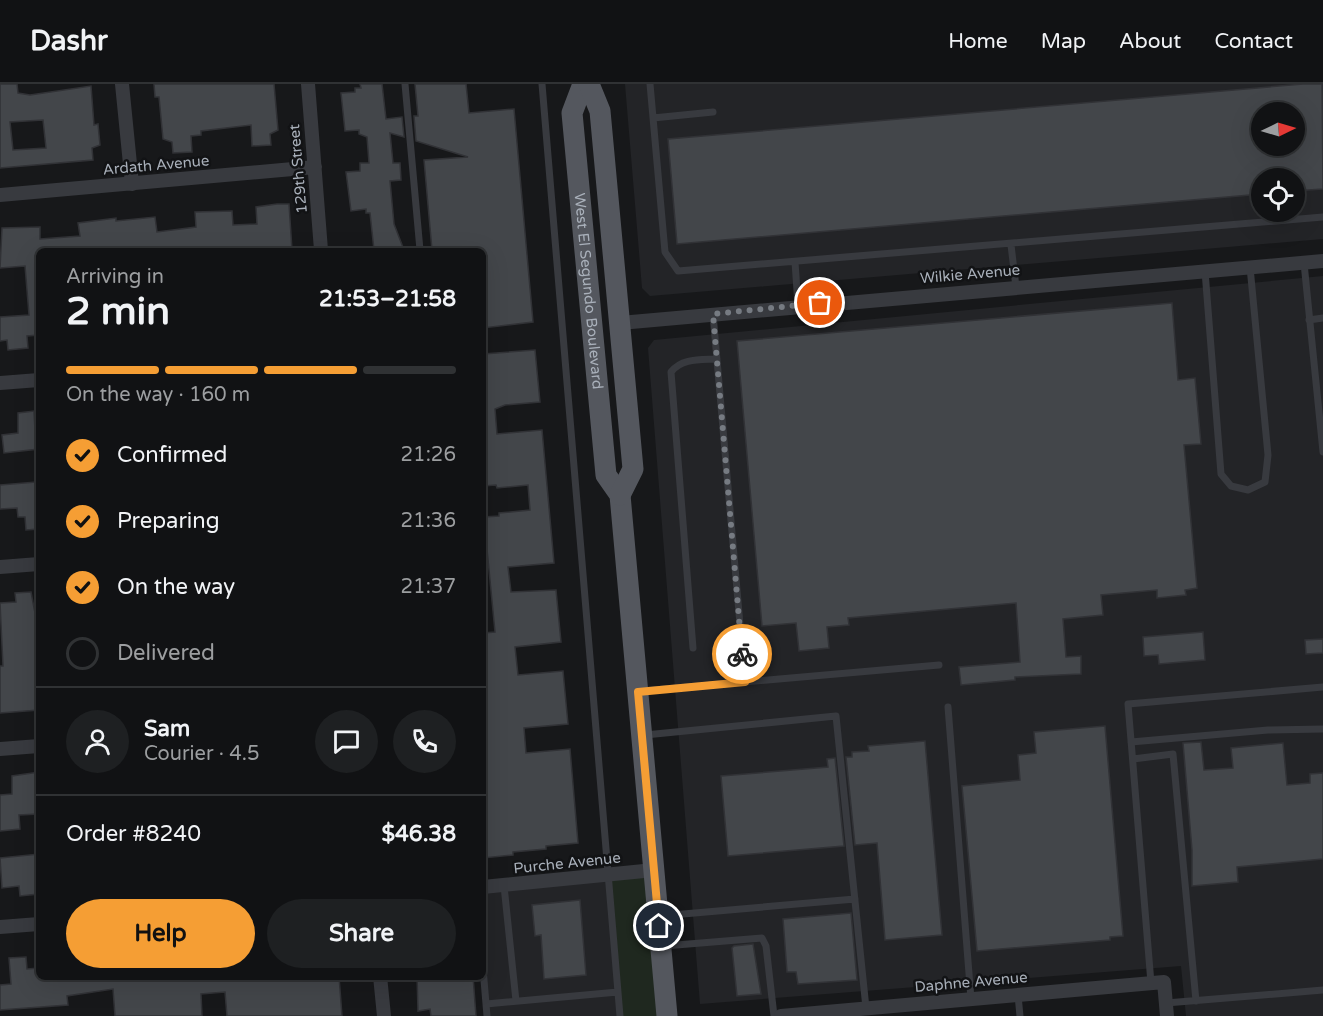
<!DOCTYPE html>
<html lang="en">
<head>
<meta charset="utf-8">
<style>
	:root { --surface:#111214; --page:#1e2022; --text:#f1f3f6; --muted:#9c9ea0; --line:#303234; --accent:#f59e34 }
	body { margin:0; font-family:"Varela Round",sans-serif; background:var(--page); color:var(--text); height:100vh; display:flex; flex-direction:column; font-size:22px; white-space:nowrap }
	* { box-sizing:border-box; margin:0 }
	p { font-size:20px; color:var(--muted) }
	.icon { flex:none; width:33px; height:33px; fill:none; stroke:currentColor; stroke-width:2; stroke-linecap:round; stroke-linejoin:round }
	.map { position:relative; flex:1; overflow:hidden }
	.panel { position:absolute; left:36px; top:164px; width:450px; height:732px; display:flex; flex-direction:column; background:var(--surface); border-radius:9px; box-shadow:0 6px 24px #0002,0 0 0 2px var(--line) }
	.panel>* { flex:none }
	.needle { width:39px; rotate:85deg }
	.tools { position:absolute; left:1251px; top:18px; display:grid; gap:12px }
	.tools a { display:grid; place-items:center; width:54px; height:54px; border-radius:50%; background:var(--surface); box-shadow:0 6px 24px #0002,0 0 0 2px var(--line); font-size:30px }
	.pin { position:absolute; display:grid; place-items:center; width:51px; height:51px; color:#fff; margin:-26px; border:3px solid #fff; border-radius:50%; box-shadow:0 2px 6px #0007 }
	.courier { position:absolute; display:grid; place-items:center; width:60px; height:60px; margin:-30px; border:4px solid #f59e34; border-radius:50%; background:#fff; color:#222; box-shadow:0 2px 8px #0007 }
	.summary em { font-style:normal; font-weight:700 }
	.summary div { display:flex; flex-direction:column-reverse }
	.summary { display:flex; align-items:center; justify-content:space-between; height:102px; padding:0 30px }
	h1 { font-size:39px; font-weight:700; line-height:45px }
	.bar { display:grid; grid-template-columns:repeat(4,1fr); gap:9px 6px; align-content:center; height:72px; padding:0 30px }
	.bar i { height:8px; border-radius:4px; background:var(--line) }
	.bar .on { background:var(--accent) }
	.bar p { grid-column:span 4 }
	.line { display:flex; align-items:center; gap:15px; padding:0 30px; border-top:2px solid var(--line) }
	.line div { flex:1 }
	.round { display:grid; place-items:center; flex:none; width:63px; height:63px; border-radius:32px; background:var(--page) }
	ol { padding:0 30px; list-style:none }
	li { display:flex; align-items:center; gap:18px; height:66px }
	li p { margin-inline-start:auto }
	li .icon { padding:6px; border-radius:50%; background:var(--accent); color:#111; stroke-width:4 }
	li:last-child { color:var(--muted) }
	li i { width:33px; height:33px; border:3px solid var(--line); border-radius:50% }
	.action { display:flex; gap:12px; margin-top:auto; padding:12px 30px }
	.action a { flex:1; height:69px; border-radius:36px; background:var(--accent); color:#111; font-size:24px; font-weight:700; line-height:69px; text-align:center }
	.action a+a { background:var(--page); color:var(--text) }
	header { display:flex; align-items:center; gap:36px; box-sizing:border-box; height:84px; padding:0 30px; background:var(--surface); border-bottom:2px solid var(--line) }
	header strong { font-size:28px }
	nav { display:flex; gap:33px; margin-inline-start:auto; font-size:21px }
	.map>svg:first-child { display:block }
</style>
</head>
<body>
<header>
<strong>Dashr</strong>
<nav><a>Home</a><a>Map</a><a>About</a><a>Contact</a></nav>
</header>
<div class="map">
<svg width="1323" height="932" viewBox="0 0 1323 932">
	<rect width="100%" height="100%" fill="#17181a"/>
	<path fill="#232427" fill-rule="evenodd" d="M625 0H1323V155L650 212 642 204ZM1262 28H1294V62H1262ZM1262 94H1294V128H1262Z
		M1323 192V932H1186L1181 882 700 920 648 264 654 256Z
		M609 792 620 932H487L483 884V803Z"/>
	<path fill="#1f281f" d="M654 786 667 932H620L609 792Z"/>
	<path fill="#43464a" stroke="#313236" stroke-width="1.5" fill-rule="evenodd" d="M0 0H17L18 9 30 11 91 2 94 41 98 40 100 61 92 64 93 76 0 84ZM43 36 46 64 13 66 10 38Z
		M154 0H274L278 46 270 50 271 61 252 62 251 41 201 47V51L191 52 192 68 173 69 172 58 163 55 159 13H155Z
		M360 0H382L386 35 402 33 404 53 390 49 393 79H400L401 96 390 97 394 140 404 166H374L370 129H366V125L351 127 346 88 360 87V79H369L367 53 359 50V46L345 47 341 9 355 8V4H361Z
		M415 0H466L469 29 514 25 533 238 483 244V165L432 166 424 76 468 73 416 57 414 32H418Z
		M1303 0H1322L1323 105 1294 107V94H1262V110L677 160 668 55ZM1262 28H1294V62H1262Z
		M277 120H289L292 166H39V251L27 252 28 264 8 266 7 256 0 257V233L29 231 25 182 0 184 2 144 40 143V155L80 152 78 139 116 134V137L155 133 157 148 196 143 195 128 232 127 233 141 257 140 256 123Z
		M1172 219 1178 296 1195 294 1201 360 1184 361 1197 504 1185 506 1186 511 1157 514V506L1101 511 1103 531 1063 535 1066 573 1081 572V590L1015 593V596L961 601 959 583 1020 578 1016 519 848 534 849 541 827 543 829 564 799 567 796 539 762 542 737 257Z
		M535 266 540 318 505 321 495 325 497 350 542 346 554 479 508 483 511 508 556 506 561 558 515 563 518 591 563 587 568 640 524 644 526 669 570 665 578 759 546 762V765L513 768V771L483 774V549L495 548 486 455 483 456V433L499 432V429L530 426 528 401 497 404 496 401 483 402V270Z
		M34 327 35 346H39V365L4 369 2 351 18 349V329Z
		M36 398 39 445 26 446 25 433H18L17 424 0 425V401Z
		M31 508 35 529H39V626L0 629V582H3L0 519 16 518 15 509Z
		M1203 548 1205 576 1159 580 1158 571 1144 572 1143 553Z
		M1323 555V569L1306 570 1305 556Z
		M1105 642 1123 852 1110 853V856L977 867 962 702 1020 696 1018 671 1036 669 1034 648Z
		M925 657 942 851 885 856 877 759 855 761 846 673H852V668L869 667 868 662Z
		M1201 658 1204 686 1233 684 1231 664 1283 659 1287 701 1310 699V690L1323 689V775L1237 783 1238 798 1192 802V766L1183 659Z
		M835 674 844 762 728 772 721 692 828 683 827 675Z
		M39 688V730L19 731 20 745 0 747V711L12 710V692Z
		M39 770V810L20 812 19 802 2 804 0 774Z
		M580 816 586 891 544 895 541 851 535 852 532 821Z
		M851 829 857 896 798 900 796 888H787L783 835Z
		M753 860 761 910 737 912 732 864 734 862Z
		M26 873 27 885 39 884V892H339L342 932H227L225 908 201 910 202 932H115L113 905 67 912 68 921 0 926V901L11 900 9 874Z
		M417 892H473L476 932H431L430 925 418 927Z"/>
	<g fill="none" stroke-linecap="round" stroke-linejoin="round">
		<path stroke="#383a3f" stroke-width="7" d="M405 0 420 166
			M542 0 620 932
			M650 0 665 168 678 187 1323 133
			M653 34 713 28
			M1011 161 1016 203
			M795 178 798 221
			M1304 179 1323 368
			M1205 187 1221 390 1231 402 1248 406 1265 398 1268 371 1250 183
			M713 230 745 598
			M1309 236 1323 234
			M693 564 671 288C682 274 700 276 717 275
			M641 607 939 581
			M948 623 971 915
			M645 651 836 632 866 924
			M1131 658 1268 646 1323 645
			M1133 675 1173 670 1196 917
			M504 802 516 917
			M660 832 855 815
			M664 862 762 854 766 862 774 932
			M483 884 487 932
			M1151 899 1128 620 1323 603
			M1018 911 1020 932
			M1166 919 1323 906
			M486 920 618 908"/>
		<path stroke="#383a3f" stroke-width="14" d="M122 0 132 100
			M308 0 321 166
			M0 111 315 83
			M620 239 1323 177
			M0 299 39 296
			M0 483 39 480
			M0 665 39 662
			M483 803 654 786
			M0 843 39 840
			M380 892 384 932
			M781 932 1164 898 1167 932"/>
		<g stroke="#54575e" stroke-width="21">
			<path id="s1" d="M583 0 572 29 606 391 620 411 667 932"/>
			<path d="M589 0 600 27 633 385 620 411"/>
		</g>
	</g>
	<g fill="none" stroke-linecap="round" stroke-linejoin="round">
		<path stroke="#767b82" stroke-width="6" stroke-dasharray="0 10.8" d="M742 570 713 230 820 219"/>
		<path stroke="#f59e34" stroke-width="8" d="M659 842 638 608 745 598 742 570"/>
	</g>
	<g text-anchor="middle" stroke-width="5" stroke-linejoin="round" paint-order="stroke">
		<g font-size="15" fill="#a9b0ba" stroke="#121315">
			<text transform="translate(156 81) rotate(-5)" y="5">Ardath Avenue</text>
			<text transform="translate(298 85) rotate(-95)" y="5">129th Street</text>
			<text transform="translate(970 190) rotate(-5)" y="5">Wilkie Avenue</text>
			<text dy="5" stroke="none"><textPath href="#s1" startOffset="210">West El Segundo Boulevard</textPath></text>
			<text transform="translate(567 779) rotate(-6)" y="5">Purche Avenue</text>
			<text transform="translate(971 898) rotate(-5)" y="5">Daphne Avenue</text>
		</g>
	</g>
</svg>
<div class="tools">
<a><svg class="needle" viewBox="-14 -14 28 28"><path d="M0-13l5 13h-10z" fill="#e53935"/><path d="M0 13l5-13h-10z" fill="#9c9ea0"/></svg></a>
<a><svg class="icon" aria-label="locate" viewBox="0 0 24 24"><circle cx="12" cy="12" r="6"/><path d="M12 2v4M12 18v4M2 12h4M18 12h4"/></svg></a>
</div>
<div class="pin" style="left:820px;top:219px;background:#ea580c"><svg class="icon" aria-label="bag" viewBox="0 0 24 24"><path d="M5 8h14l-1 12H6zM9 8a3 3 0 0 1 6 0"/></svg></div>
<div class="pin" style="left:659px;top:842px;background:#1f2937"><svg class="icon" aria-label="home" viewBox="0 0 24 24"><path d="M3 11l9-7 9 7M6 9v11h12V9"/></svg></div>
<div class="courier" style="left:742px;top:570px"><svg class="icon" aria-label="bike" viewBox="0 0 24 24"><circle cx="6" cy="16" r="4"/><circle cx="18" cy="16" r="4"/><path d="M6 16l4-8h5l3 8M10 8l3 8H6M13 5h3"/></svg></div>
<section class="panel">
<div class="summary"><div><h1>2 min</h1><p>Arriving in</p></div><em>21:53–21:58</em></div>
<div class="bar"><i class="on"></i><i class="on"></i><i class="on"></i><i></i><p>On the way · 160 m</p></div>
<ol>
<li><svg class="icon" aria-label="check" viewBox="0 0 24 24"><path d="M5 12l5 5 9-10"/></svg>Confirmed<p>21:26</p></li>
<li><svg class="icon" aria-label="check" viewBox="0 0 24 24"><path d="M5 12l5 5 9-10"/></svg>Preparing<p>21:36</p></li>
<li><svg class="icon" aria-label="check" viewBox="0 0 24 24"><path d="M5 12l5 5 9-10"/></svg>On the way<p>21:37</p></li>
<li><i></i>Delivered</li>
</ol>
<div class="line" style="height:108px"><a class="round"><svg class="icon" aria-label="person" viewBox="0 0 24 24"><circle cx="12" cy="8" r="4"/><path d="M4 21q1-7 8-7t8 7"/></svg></a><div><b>Sam</b><p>Courier · 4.5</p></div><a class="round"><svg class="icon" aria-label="chat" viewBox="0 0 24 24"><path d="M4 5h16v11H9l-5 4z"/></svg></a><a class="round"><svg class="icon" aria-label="phone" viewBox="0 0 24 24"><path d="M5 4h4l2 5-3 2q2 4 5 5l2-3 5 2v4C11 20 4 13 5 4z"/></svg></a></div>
<div class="line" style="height:78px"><div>Order #8240</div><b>$46.38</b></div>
<div class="action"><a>Help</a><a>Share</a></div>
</section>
</div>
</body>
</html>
